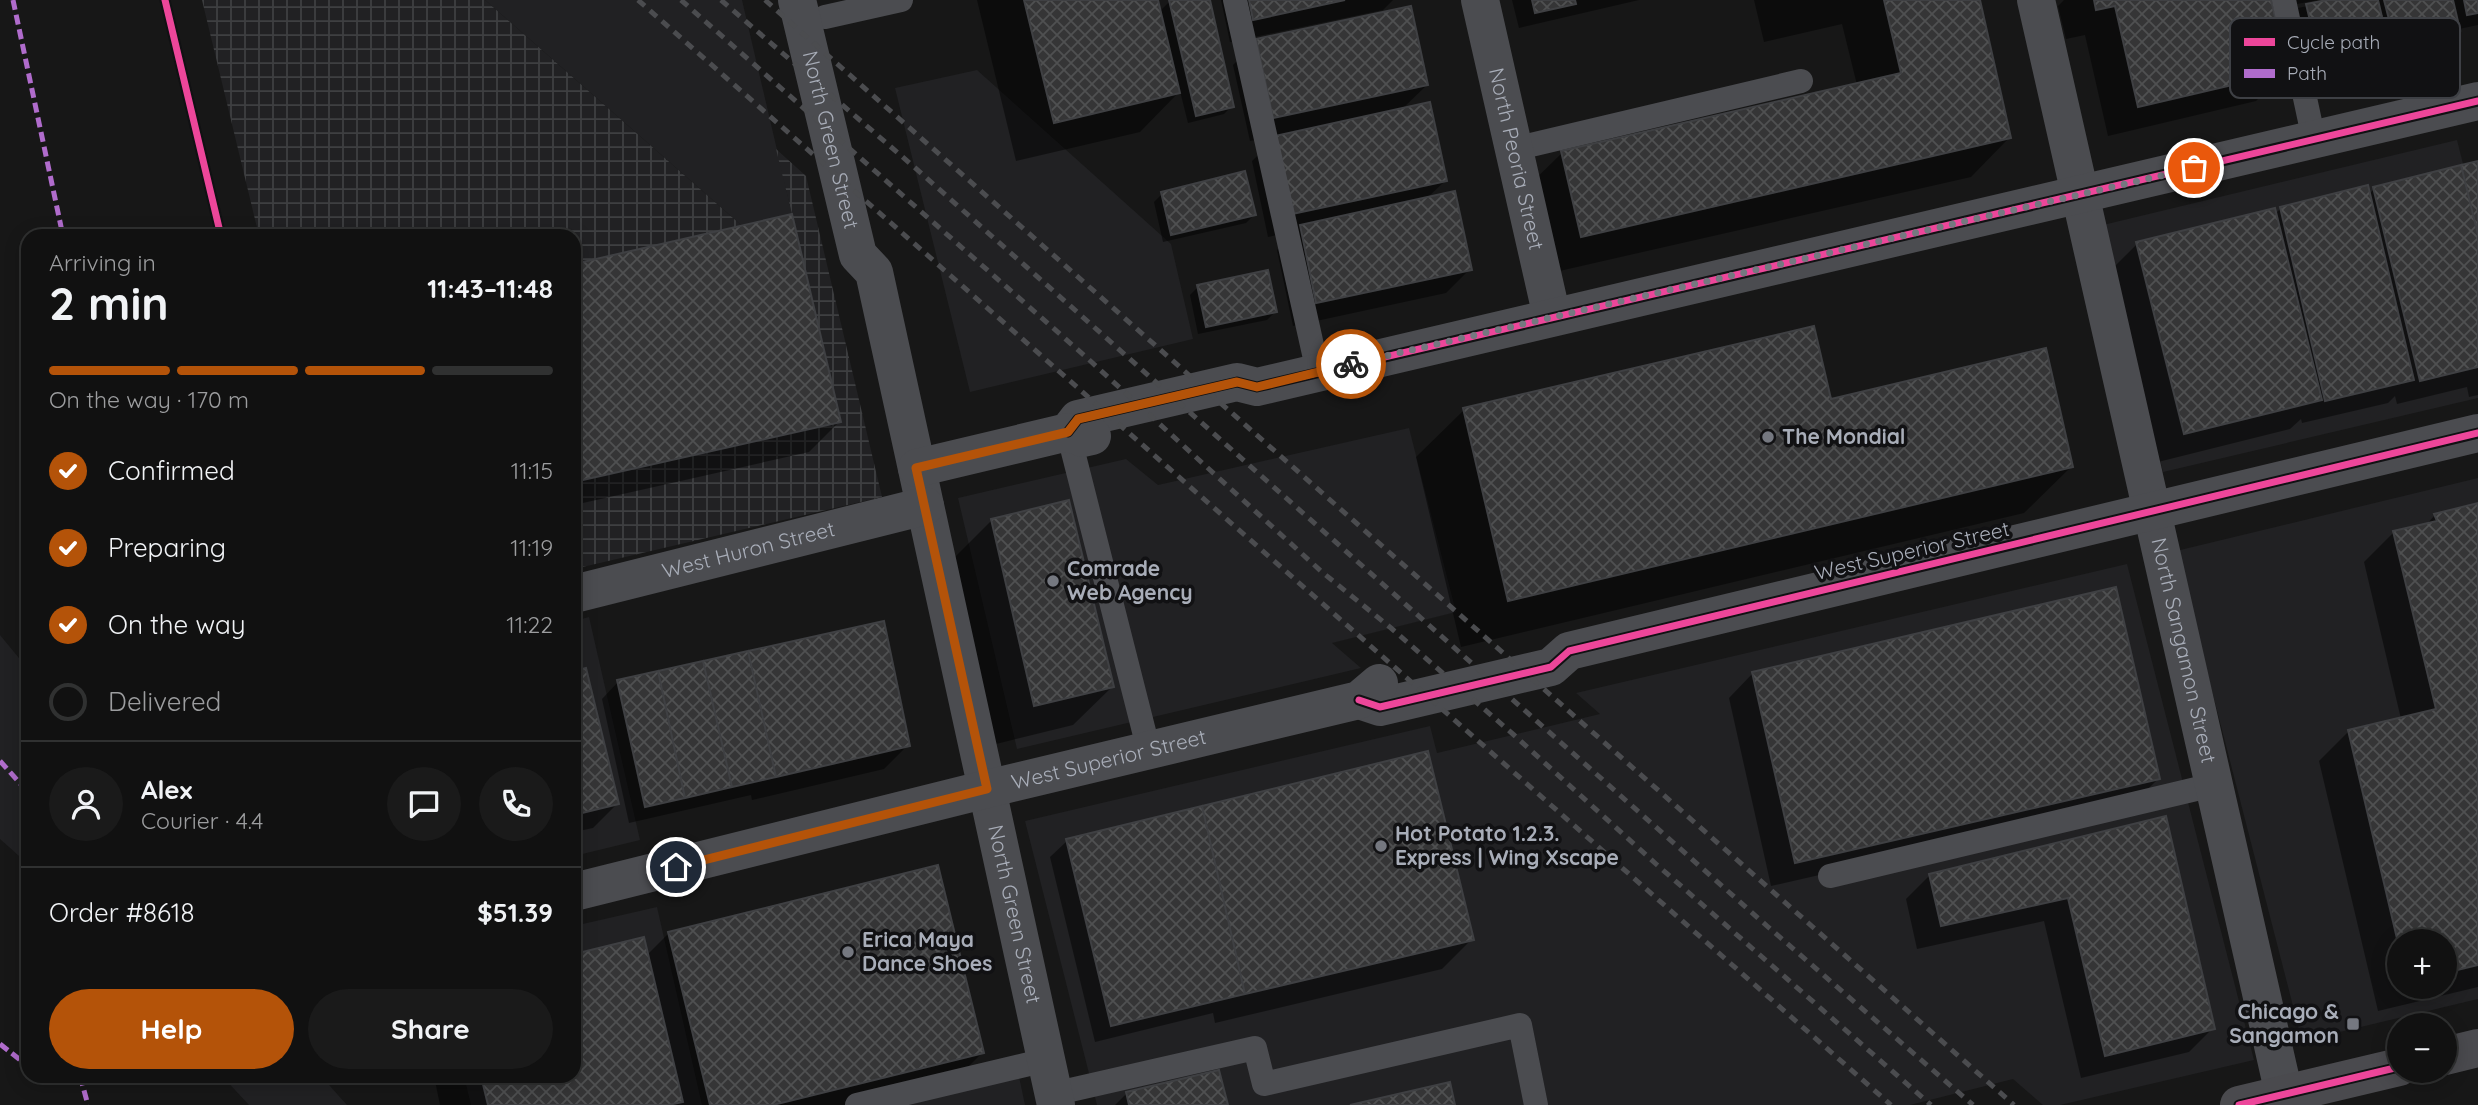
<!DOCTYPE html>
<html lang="en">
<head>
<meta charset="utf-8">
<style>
	:root { --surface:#111; --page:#1a1a1a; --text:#f1f3f6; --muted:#9c9d9f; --line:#303131; --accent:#b45309 }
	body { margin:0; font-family:Quicksand,sans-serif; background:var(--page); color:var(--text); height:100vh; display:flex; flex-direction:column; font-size:26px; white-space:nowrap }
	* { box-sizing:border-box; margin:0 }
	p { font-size:23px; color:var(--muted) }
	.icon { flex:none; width:38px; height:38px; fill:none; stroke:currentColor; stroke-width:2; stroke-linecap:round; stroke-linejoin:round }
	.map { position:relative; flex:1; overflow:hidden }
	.details { position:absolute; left:21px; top:229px; width:560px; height:854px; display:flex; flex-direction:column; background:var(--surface); border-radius:21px; box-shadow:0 4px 18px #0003,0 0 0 2px var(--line) }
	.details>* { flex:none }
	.buttons { position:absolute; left:2387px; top:929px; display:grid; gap:14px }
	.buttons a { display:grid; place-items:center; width:70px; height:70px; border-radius:50%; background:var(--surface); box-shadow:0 4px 18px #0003,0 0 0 2px var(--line); font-size:35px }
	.pin { position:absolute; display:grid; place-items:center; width:60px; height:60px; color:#fff; margin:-30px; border:4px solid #fff; border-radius:50%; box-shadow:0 2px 7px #0007 }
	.courier { position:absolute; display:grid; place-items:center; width:70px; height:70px; margin:-35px; border:5px solid #b45309; border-radius:50%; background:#fff; color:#222; box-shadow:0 2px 9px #0007 }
	.summary em { font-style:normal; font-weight:700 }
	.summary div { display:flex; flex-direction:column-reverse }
	.summary { display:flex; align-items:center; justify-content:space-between; height:119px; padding:0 28px }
	h1 { font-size:46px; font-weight:700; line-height:52px }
	.bar { display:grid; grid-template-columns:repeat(4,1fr); gap:10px 7px; align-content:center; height:84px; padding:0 28px }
	.bar i { height:9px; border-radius:5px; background:var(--line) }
	.bar .current { background:var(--accent) }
	.bar p { grid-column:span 4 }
	.line { display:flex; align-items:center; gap:18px; padding:0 28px; border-top:2px solid var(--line) }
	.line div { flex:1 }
	.round { display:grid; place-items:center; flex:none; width:74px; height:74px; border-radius:37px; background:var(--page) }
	ol { padding:0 28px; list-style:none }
	li { display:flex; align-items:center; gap:21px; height:77px }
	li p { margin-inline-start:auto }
	li .icon { padding:7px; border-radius:50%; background:var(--accent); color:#fff; stroke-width:4 }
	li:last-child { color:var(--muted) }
	li i { width:38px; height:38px; border:4px solid var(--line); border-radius:50% }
	.cta { display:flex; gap:14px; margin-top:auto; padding:14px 28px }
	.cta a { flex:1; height:80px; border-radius:42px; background:var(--accent); color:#fff; font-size:28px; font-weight:700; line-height:80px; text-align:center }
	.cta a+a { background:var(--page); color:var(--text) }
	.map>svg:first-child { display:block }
</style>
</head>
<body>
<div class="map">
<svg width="2478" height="1105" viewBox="0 0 2478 1105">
	<defs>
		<pattern id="industrial-grid" width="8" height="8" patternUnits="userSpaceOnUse" patternTransform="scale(1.75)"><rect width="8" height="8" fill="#212123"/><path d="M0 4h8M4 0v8" fill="none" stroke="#3e3f41"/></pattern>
		<pattern id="building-cross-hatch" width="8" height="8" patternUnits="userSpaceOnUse" patternTransform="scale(1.75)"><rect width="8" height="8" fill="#353536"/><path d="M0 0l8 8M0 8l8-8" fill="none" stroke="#4f5051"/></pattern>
	</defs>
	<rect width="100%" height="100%" fill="#171717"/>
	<path fill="#212123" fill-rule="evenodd" d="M485 0H742L792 214 741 225Z
		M977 70 1171 244 1193 339 970 392 895 88Z
		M2457 140 2478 223V398L2163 472 2103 225Z
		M1409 428 1456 612 1332 643 1361 668 1017 749 958 498 1126 459 1158 485Z
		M2478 478V999L2302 1041 2176 551ZM2399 942H2445V987H2399Z
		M2127 564 2254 1060 2060 1105H2043L2013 1079 1910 1105H1097L1025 821 1430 726 1437 753 1600 714 1576 693Z
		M589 617 640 840 574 856V621Z
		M0 635 28 669V864L0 839Z
		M657 907 702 1105H471L464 1076H574V926Z
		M1017 1067 1025 1105H857Z
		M222 1076H321L347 1105H249Z"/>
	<path fill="url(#industrial-grid)" d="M202 0H485L741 225 792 214 776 149 806 176 882 497 574 569V236H259Z"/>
	<path fill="#0007" fill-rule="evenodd" d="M977 0H1156L1159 12 1169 2 1208 0 1232 106 1224 114 1188 123 1180 91 1140 132 1016 161Z
		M1221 0H1393L1383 10 1230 42Z
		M1512 0H1639L1519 28Z
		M1754 0H1978L2009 138 1971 177 1542 275 1523 191 1562 153 1857 85 1842 24 1764 42Z
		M2064 0H2270L2286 71 2256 101 2108 136 2085 35 2066 39 2058 6Z
		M2285 0H2319L2297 4 2298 8 2336 0H2478V25L2459 29 2435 53 2420 48 2405 62 2377 60 2364 73 2296 87Z
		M1257 41 1427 85 1401 110 1445 181 1426 199 1470 269 1446 293 1293 326 1277 250 1296 231 1268 237 1252 161 1279 135 1250 141 1233 65Z
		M2478 163V395L2469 397 2467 387 2397 404 2395 396 2388 403 2302 423 2301 419 2290 429 2154 463 2107 274 2137 244 2275 214 2281 208 2369 194 2374 189Z
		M1162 194 1254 215 1246 223 1163 242 1154 202Z
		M574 266 839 422 809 452 574 505Z
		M1198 287 1275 312 1267 320 1198 334 1190 295Z
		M1830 401 2072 466 2024 513 1461 647 1416 457 1464 410Z
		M2478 505V987L2378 1011 2319 761 2349 731 2401 719 2364 562 2394 532 2425 526 2435 515ZM2399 942H2445V987H2399Z
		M992 520 1112 687 1073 725 996 744 953 559Z
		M574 673 617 804 593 828 574 832Z
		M1752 674 2158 779 2134 803 1771 886 1729 698Z
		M618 682 908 745 884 769 752 800 751 795 629 823 602 699Z
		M2164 818 2213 1028 2189 1052 2081 1078 2044 921 1917 949 1906 899 1930 875Z
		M1067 841 1472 939 1442 969 1215 1023 1213 1013 1095 1042 1050 857Z
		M669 933 982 1053 952 1083 861 1105H440L434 1076H574V956L647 955Z
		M1218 1072 1226 1105H1115L1126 1094Z"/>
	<path fill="url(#building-cross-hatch)" stroke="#3f4043" stroke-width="2" d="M1024 0H1158L1180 93 1054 123Z
		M1169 0H1210L1234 107 1196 116Z
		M1249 0H1345L1253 20Z
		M1532 0H1575L1576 4 1535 13Z
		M1884 0H1980L2011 138 1581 237 1561 151 1901 73Z
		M2094 0H2271L2288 72 2138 107 2115 6 2096 10Z
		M2327 0H2378L2382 17 2313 33 2306 4Z
		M2384 0H2453L2460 30 2432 21 2431 39 2393 35Z
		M2464 0H2478V13L2467 15Z
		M1411 6 1428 85 1273 118 1256 39Z
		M2382 17 2390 49 2320 64 2313 33Z
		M1430 102 1447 181 1292 214 1275 136Z
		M2478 161V235L2461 165Z
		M2461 165 2478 235V367L2420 381 2373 187Z
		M1245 171 1256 215 1171 235 1161 192Z
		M2368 185 2414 380 2325 401 2280 207Z
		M1455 191 1472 270 1316 303 1300 225Z
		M2275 208 2322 400 2184 434 2136 242Z
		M792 214 841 422 574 482V264Z
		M1268 270 1277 312 1206 327 1197 285Z
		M1814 326 1831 399 2046 348 2073 467 1508 601 1463 408Z
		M1069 500 1114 687 1034 706 991 519Z
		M2478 503V965L2445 973V942H2399V947L2348 730 2436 709 2393 531 2437 521 2434 514Z
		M2116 587 2160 779 1795 863 1752 672Z
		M884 621 910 746 776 777 748 651Z
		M748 651 776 777 732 787 703 661Z
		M703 661 732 787 685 798 658 671Z
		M586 668 619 804 574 815V671Z
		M658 671 685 798 645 807 617 680Z
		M1428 751 1474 940 1245 994 1202 806Z
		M1202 806 1245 994 1111 1026 1066 839Z
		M2166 816 2215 1029 2105 1056 2068 898 1941 926 1929 874Z
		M938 865 984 1053 773 1105H710L668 932Z
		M644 937 683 1102 668 1105H488L481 1076H574V954Z
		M1219 1070 1228 1105H1129L1126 1092Z
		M1450 1082 1455 1105H1350Z"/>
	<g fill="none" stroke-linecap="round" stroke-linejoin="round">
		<path stroke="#4b4c50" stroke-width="24" d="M1235 0 1318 372
			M2284 0 2314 140
			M825 17 901 0
			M1514 149 1801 81
			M1068 432 1149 751
			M1830 876 2213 785
			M1053 1094 1255 1048 1264 1084 1520 1025 1536 1105
			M857 1105 1046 1060"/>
		<g stroke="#4b4c50" stroke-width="38">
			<path id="s1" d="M797 0 858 255 874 272 1056 1105"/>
			<path id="s2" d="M1480 0 1552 317"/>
			<path id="s3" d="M2036 0 2284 1094"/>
			<path d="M1068 432 1078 419 1237 382 1257 387 2478 101"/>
			<path d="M917 468 1068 432 1083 438 1092 436"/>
			<path id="s4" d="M574 594 925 506"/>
			<path d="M1359 700 1380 707 1551 667 1569 651 2478 433"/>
			<path id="s5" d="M574 892 987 789 1359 700 1379 683"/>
		</g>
		<path stroke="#4a4a4e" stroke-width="38" d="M2445 1056 2478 1048
			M2239 1105 2399 1067"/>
		<path stroke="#4b4c4f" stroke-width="5" stroke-dasharray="9 7" stroke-linecap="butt" d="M638 0 1891 1105
			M681 0 1086 357 1322 572 1391 628 1514 735 1656 864 1931 1105
			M721 0 913 166 1767 926 1973 1105
			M765 0 2014 1105"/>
		<path stroke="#b06ccc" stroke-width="5" stroke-dasharray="10 5" stroke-linecap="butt" d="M13 0 63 236
			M0 761 28 792
			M0 1044 28 1066
			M80 1076 88 1105"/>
		<defs>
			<path id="cycleway" d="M165 0 221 236
				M1068 432 1078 419 1237 382 1257 387 2478 101
				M1359 700 1380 707 1551 667 1569 651 2478 433
				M2239 1105 2399 1067"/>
		</defs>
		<use href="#cycleway" stroke="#111113" stroke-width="11"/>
		<use href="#cycleway" stroke="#ed469a" stroke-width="7"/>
	</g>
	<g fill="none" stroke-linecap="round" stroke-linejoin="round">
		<path stroke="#757880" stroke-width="7" stroke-dasharray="0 12.6" d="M1351 364 2194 168"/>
		<path stroke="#b45309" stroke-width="9" d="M676 867 987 789 916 468 1068 432 1078 419 1237 382 1257 387 1351 364"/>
	</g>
	<g fill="#757880" stroke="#111113" stroke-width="2.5">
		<circle cx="1768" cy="437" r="7"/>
		<circle cx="1053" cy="581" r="7"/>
		<circle cx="1381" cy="846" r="7"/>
		<circle cx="848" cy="952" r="7"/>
		<rect x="2346" y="1017" width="14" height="14" rx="3.5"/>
	</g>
	<g text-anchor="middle" stroke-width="7" stroke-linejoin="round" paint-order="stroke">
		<g font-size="21" fill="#a8adb8" stroke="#111113">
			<text dy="7" stroke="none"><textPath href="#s1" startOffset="144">North Green Street</textPath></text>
			<text dy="7" stroke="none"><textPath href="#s2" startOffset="163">North Peoria Street</textPath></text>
			<text dy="7" stroke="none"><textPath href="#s4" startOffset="180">West Huron Street</textPath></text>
			<text transform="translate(1912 551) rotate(-13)" y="7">West Superior Street</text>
			<text dy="7" stroke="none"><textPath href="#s3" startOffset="667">North Sangamon Street</textPath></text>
			<text dy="7" stroke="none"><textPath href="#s5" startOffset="551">West Superior Street</textPath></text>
			<text dy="7" stroke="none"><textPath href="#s1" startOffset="943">North Green Street</textPath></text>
		</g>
		<g font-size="21" font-weight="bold" fill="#a8adb8" stroke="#111113" text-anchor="start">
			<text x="1782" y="444">The Mondial</text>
			<text x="1067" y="576">Comrade<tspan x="1067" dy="24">Web Agency</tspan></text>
			<text x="1395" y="841">Hot Potato 1.2.3.<tspan x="1395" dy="24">Express | Wing Xscape</tspan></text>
			<text x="862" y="947">Erica Maya<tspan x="862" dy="24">Dance Shoes</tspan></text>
			<text x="2339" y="1019" text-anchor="end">Chicago &amp;<tspan x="2339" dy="24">Sangamon</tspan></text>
		</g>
	</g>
	<rect x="2230" y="18" width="230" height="80" rx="10" fill="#111113" stroke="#3e4045" stroke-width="2"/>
	<rect x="2244" y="38" width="31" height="8" fill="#ed469a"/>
	<rect x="2244" y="69" width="31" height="9" fill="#b06ccc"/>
	<g font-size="19" fill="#a8adb8">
		<text x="2287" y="49">Cycle path</text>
		<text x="2287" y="80">Path</text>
	</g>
</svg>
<div class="buttons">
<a>+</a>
<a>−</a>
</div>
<div class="pin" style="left:2194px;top:168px;background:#ea580c"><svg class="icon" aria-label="bag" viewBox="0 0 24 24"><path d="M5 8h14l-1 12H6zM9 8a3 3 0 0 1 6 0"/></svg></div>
<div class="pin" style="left:676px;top:867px;background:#1f2937"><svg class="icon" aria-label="home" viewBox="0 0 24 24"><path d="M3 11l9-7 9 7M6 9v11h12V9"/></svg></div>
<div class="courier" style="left:1351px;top:364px"><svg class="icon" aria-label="bike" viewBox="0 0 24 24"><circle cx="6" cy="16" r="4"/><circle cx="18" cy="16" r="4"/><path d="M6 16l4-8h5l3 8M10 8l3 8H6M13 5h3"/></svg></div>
<section class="details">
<div class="summary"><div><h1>2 min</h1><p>Arriving in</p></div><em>11:43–11:48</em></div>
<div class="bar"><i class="current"></i><i class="current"></i><i class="current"></i><i></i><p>On the way · 170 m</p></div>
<ol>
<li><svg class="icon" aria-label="check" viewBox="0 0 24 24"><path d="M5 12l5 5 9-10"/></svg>Confirmed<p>11:15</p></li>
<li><svg class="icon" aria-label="check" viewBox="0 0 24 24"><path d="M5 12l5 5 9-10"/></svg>Preparing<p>11:19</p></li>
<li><svg class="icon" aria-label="check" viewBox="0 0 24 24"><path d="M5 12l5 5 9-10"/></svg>On the way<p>11:22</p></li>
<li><i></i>Delivered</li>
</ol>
<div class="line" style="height:126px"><a class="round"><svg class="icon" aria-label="person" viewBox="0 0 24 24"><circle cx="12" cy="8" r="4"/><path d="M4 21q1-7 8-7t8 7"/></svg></a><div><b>Alex</b><p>Courier · 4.4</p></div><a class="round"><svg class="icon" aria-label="chat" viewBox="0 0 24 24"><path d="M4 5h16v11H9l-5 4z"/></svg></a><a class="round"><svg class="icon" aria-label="phone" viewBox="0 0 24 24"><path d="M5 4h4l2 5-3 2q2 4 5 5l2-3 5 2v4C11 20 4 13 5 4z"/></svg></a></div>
<div class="line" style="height:91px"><div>Order #8618</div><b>$51.39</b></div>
<div class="cta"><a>Help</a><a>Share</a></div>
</section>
</div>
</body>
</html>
